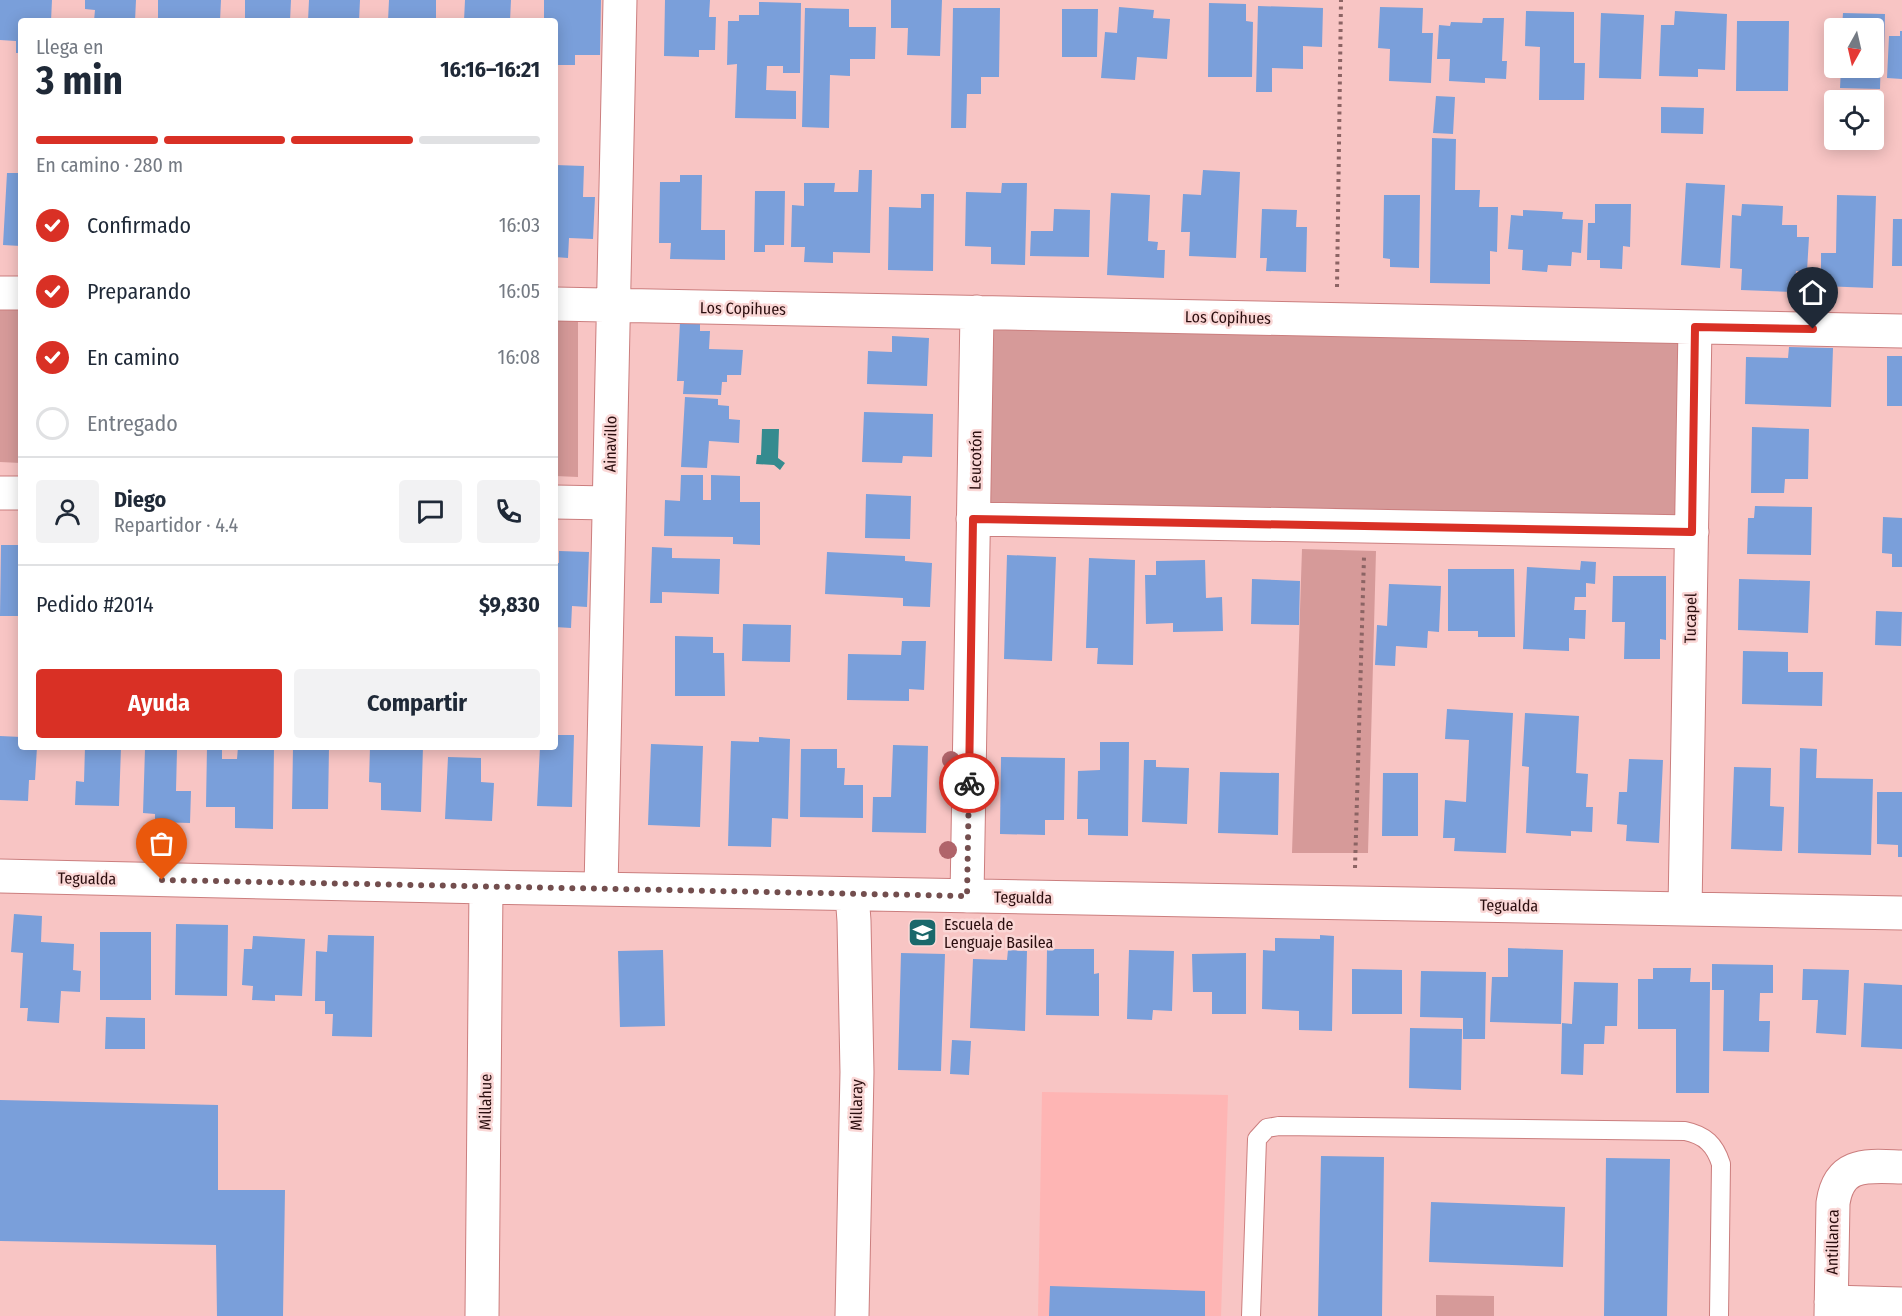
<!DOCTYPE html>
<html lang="es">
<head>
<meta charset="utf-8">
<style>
	:root { --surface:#fff; --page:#f2f2f3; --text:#1f2937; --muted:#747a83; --line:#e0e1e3; --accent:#d93025 }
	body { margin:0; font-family:"Fira Sans Condensed",sans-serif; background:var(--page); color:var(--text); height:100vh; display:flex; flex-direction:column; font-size:22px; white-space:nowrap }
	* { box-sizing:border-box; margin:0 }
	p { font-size:20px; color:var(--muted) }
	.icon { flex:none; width:33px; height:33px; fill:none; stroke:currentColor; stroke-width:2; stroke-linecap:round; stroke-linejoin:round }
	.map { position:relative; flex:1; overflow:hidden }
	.drawer { position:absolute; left:18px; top:18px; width:540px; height:732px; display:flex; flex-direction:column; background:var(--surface); border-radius:6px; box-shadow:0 3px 15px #0003 }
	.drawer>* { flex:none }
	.needle { width:39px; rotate:188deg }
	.fabs { position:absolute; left:1824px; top:18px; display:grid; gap:12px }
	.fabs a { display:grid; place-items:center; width:60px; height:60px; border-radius:6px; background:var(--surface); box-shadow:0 3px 15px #0003; font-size:30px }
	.pin { position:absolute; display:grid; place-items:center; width:51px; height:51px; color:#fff; margin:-62px -26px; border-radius:50% 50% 50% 0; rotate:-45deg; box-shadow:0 0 6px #0007 }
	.pin .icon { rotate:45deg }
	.courier { position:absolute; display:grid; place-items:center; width:60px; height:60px; margin:-30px; border:4px solid #d93025; border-radius:50%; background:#fff; color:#222; box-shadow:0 2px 8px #0007 }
	.headline em { font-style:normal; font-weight:700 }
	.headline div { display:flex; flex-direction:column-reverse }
	.headline { display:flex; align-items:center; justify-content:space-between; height:102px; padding:0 18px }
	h1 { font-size:39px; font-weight:700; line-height:45px }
	.bar { display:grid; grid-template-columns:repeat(4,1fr); gap:9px 6px; align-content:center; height:72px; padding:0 18px }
	.bar i { height:8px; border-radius:4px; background:var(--line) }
	.bar .current { background:var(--accent) }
	.bar p { grid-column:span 4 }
	.line { display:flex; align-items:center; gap:15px; padding:0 18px; border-top:2px solid var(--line) }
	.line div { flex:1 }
	.round { display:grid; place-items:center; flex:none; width:63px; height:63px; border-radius:6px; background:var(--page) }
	ol { padding:0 18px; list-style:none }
	li { display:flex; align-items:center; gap:18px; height:66px }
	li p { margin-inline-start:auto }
	li .icon { padding:6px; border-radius:50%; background:var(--accent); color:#fff; stroke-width:4 }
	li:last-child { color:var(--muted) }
	li i { width:33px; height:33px; border:3px solid var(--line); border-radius:50% }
	.button { display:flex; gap:12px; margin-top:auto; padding:12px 18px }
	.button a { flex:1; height:69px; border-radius:6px; background:var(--accent); color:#fff; font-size:24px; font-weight:700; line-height:69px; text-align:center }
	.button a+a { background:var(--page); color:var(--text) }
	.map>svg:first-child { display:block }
</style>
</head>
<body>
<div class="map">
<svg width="1902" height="1316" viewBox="0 0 1902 1316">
	<rect width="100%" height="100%" fill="#f8c5c4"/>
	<path fill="#feb5b4" d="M1042 1092 1228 1095 1221 1316H1038Z"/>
	<path fill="#d69a99" d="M0 305H21V463L0 462Z
		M555 318 578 319V477L555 476Z
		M993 327 1690 337 1686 517 990 507Z
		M1302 549 1376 551 1368 853H1292Z
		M1436 1295 1494 1296V1316H1436Z"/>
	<path fill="#358b8f" d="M762 429H779L778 458 785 463 780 470 774 465 756 464 757 455H761Z"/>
	<path fill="#7a9fda" d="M0 0H52L51 21H21V53H16V41L0 40Z
		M85 0H136L135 21H94L95 10 85 9Z
		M158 0H221L220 21H158Z
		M245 0H291L290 21H245Z
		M309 0H360L359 21H308Z
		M389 0H436V21H388Z
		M465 0H511L510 21H464Z
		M544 0H601L600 55H575V65H555V21H544Z
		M665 0H710L709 17H716L715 50H699V57L664 56Z
		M891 0H942L940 56 907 55 908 28H891Z
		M759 2 801 3 800 73H783V66H767L766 90 796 91V119L735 118 737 64 727 65 728 21H739V15H759Z
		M1209 3 1246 4V21L1253 22 1252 77H1208Z
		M1258 6 1323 8 1322 47 1303 46V69L1272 68V92H1256Z
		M1119 7 1154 10 1153 18 1170 19 1167 59 1137 57 1135 80 1101 78 1105 32 1117 33Z
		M1380 7 1423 8 1422 33H1433L1431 83 1389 81 1390 49 1378 48Z
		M805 8 849 9V27H876L875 59H850V76L830 75 829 128 802 127Z
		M953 8H1000L999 77H981V94H967L966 128H951Z
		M1062 9H1098L1097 57H1062Z
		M1526 11 1574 12V63H1585L1584 100H1539L1540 47 1525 46Z
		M1675 11 1727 14 1725 70 1698 69V77L1659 76 1661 25H1674Z
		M1601 13 1644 15 1641 79 1599 78Z
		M1843 13 1885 14 1884 55H1881L1880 89 1840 88 1841 68H1874V28H1842Z
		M1483 18H1504L1502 61H1507L1506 79 1485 78V83L1449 81 1450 59H1437L1439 25 1450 26 1451 22 1482 23Z
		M1737 21H1789L1788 91H1736Z
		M1900 31H1902V79L1887 78 1889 36H1900Z
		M1436 96 1455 97 1453 134 1433 133Z
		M1661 107 1704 108 1703 134 1661 133Z
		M1432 138 1456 139 1455 190H1480L1479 207H1498L1497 252 1490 251V284L1430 283Z
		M555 165 584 166 583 197H595L593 239 569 238 568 258 555 257Z
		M859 170H872L870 253 833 252V263L804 262 805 247H791L792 205 804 206V183H835L834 192H858Z
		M1203 170 1240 172 1236 258 1189 256 1190 232H1181L1183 194 1201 195Z
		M7 173H21V246L3 245Z
		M680 175H702L701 230H725V260L670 259 671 243H659L660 182H680Z
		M1002 183H1027L1025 265 991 264V247L965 246 966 192 1001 193Z
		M1686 183 1725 185 1720 268 1681 265Z
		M755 191H785L784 245H765V252H754Z
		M1111 193 1150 195 1148 241 1158 242 1157 250H1165L1164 278 1107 275Z
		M921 194H934L933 271 888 270 889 207 921 208Z
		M1384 195H1420L1419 268 1390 267V259L1383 258Z
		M1837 195 1876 196 1873 288 1821 286V253H1836Z
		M1595 204H1631L1630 247 1623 246 1622 269 1600 268V260H1587L1588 223H1595Z
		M1742 204 1783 206 1782 225H1797V237H1809L1807 271H1796L1794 292 1741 290 1742 269 1730 268 1732 215 1741 216Z
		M1054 209 1090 210 1089 257 1030 256 1031 231H1053Z
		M1262 209 1297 210 1296 227H1307L1306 272 1266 271 1267 258H1260Z
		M1523 210 1563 212 1562 219 1583 220 1581 253 1572 252 1571 266 1548 265 1547 272 1522 270 1523 250 1508 249 1511 215 1523 216Z
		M1893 219H1902V266H1892Z
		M680 322 700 323V331H710L709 349 743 350 741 375H727V382H722L721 395 683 394 684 381H677Z
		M892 336 929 338 927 386 867 384 868 351 892 352Z
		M1789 347 1833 348 1831 407 1745 404 1746 357 1788 358Z
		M1887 356H1902V406H1887Z
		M685 397 718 399V405L729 406V419L740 420 739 443 709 441 707 468 681 467Z
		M864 412 933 414 932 457 903 456 902 463 862 462Z
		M1752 427 1809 429 1808 479H1785L1784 493H1751Z
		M681 475H703V500H711V475L740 476V502H760V545L733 544V537L664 536 665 500 680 501Z
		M866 494 911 496 910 539 865 538Z
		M1755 506 1812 507 1811 555 1747 554 1748 518H1754Z
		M1883 517 1902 518V567H1892V554L1882 553Z
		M1 545H21V616H0Z
		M652 547 672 548V558L720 559 719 594 662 592V603H650Z
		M559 551 589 552 587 607 572 606 571 628 555 627V563H559Z
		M827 552 905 556V561L932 563 930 607 903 606V598L825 594Z
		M1007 555 1056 557 1052 661 1004 659Z
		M1089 558 1135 560 1133 665 1097 664 1098 648H1086Z
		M1205 560 1206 598 1222 597 1223 631 1173 632V623L1146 624 1145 575H1156V561Z
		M1581 561 1596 562 1595 584 1586 583V597H1575L1574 610H1586L1585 639 1569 638V651L1523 649 1527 567 1580 570Z
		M1448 569H1514L1515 637H1478V631H1448Z
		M1613 576H1666V640L1660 639V659H1624L1625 622H1612Z
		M1252 579 1300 581 1299 625 1251 624Z
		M1739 579 1810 581 1808 633 1738 630Z
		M1389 584 1441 586 1439 632 1428 631 1427 648 1396 646 1395 666 1375 665 1377 625 1387 626Z
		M1876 611 1902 612 1901 646 1875 645Z
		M743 624 791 625 790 662 742 661Z
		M675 636 713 637V653H724L725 696H675Z
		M902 641H926L924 690 909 689V701L847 700 848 654 901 655Z
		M1743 651 1788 652V672H1823L1822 706 1742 704Z
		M1447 709 1513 713 1506 853 1454 851 1455 838H1443L1445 800 1466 802 1469 740 1445 739Z
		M1525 713 1579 716 1576 773 1588 774 1586 807H1593L1592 832 1571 831V836L1526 833 1529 767 1522 766Z
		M555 735H574L572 807 537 806 540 747H555Z
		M0 736 21 737V747H37L35 780H29L28 801 0 800Z
		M759 737 790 739 788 819 772 818 771 847 728 846 731 741 759 742Z
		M1100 742H1129L1128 836 1088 835V819H1077L1078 771 1100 770Z
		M651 744 703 746 700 827 648 825Z
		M893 745 928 746 926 833 872 832 873 797H891Z
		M85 747H121L119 806 75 805 76 781 84 782Z
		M207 747H222V759H237L238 747H274L273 829 235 828V807H206Z
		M293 747H329L328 809H292Z
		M370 747H423L421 812 381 810V783L369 782Z
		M1800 748 1817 749 1816 778 1873 779 1871 855 1798 853Z
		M145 749 177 750 176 791H191L190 823 155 822V814L143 813Z
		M801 749H837V768H845L844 785H863V818L800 817Z
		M448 757 481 758V782L494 783 492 821 445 819Z
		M1001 757 1065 758 1064 820H1045V835L1000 834Z
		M1629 759 1663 760 1659 843 1626 841 1627 825 1617 824 1619 792H1627Z
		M1144 760H1156V767L1189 768 1187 824 1142 822Z
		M1734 767 1771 768 1770 806 1784 807 1782 851 1731 849Z
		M1220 772 1279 773 1278 835 1218 833Z
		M1383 773H1418V836H1382Z
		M1877 792H1902V857H1898V845L1877 844Z
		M14 914 42 916 41 942 74 944 73 970 81 971 80 992 61 991 59 1023 27 1021 28 1008H20L23 953 11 952Z
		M176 924 228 925 227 996 175 995Z
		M100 932H151V1000H100Z
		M328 935 374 936 372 1037 332 1036 333 1014H325V1001H315L316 951 327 952Z
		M1320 935 1334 936 1332 1031 1299 1030V1011L1262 1009 1263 950 1275 951V938L1320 939Z
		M253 936 305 939 302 996 275 995V1001L252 1000 253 986 242 985 244 949H252Z
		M1508 948 1563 950 1561 1024 1490 1022 1492 977H1508Z
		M1047 949H1094V974L1099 973V1016L1046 1015Z
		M663 950 665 1026 620 1027 618 951Z
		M1008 950 1027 951 1025 1031 970 1028 973 959 1007 960Z
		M1129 950 1174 951 1172 1011 1153 1010 1152 1020 1127 1019Z
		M901 953 945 954 941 1071 898 1070Z
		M1246 953V1014H1212V992H1193L1192 954Z
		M1712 964 1773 965V993H1760L1759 1021H1770L1769 1052 1723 1051 1724 990H1712Z
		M1653 968H1691L1690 982H1710L1709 1093H1676V1029H1638V979H1653Z
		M1352 969 1402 970V1014H1352Z
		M1803 969 1849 970 1846 1035 1816 1033 1818 1000H1802Z
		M1421 971 1486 972 1485 1039H1463V1018L1420 1017Z
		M1574 982 1618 983 1617 1026H1605L1604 1044H1584L1583 1075 1561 1074 1562 1023 1572 1024Z
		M1864 983 1902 985V1049L1861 1047Z
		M106 1017 145 1018V1049H105Z
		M1410 1028 1462 1029 1461 1090 1409 1088Z
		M952 1040 971 1041 969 1075 950 1074Z
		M0 1100 218 1105V1190H285L283 1316H217L216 1245 0 1241Z
		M1321 1156 1384 1157 1382 1316H1318Z
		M1606 1158 1670 1159 1667 1316H1604Z
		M1431 1202 1565 1207 1563 1267 1429 1262Z
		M1050 1286 1205 1291V1316H1049Z"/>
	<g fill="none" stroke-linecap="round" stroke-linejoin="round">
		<defs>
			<path id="lane" d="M1251 1316 1257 1139 1267 1128 1279 1126 1685 1131C1705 1135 1715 1145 1721 1164L1719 1316"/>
			<path id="street" d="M0 293H21
				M555 304 1902 331
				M0 493H21
				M555 502 609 503
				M973 519 1692 532
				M0 876 486 887 1902 913
				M601 889 620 0
				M852 894 854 921 857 1072 852 1316
				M967 896 977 312
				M1685 909 1695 327
				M1831 1302 1902 1304
				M482 1316 486 887
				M1831 1316 1833 1203C1839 1161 1868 1166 1902 1167"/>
		</defs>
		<use href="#lane" stroke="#cb7e7e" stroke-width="20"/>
		<use href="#street" stroke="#cb7e7e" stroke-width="35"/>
		<path stroke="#8c6464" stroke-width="4" stroke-dasharray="3 4.5" stroke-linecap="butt" d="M1337 287 1341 0
			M1355 868 1364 557"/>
		<use href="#lane" stroke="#fff" stroke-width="18"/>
		<use href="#street" stroke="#fff" stroke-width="33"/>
	</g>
	<g fill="#b0646a">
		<circle cx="951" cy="760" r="9"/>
		<circle cx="948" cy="850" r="9"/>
	</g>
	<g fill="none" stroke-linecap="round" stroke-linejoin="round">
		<path stroke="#734e4e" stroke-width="6" stroke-dasharray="0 10.8" d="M162 880 967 896 969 783"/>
		<path stroke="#d93025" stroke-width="8" d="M969 783 973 519 1692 532 1695 327 1813 329"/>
	</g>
	<defs>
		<symbol id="school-square" viewBox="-11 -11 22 22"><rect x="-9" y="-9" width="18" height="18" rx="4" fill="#1a686b" stroke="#fad7d6"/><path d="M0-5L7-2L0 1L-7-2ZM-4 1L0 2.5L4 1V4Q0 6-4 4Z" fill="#fff"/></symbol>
	</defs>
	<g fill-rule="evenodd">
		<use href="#school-square" x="906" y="916" width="33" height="33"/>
	</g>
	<g text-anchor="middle" stroke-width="5" stroke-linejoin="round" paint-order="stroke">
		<g font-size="16" fill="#2b0e0f" stroke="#fad7d6">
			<text transform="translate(743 308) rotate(1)" y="6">Los Copihues</text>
			<text transform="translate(1228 317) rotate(1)" y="6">Los Copihues</text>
			<text transform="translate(610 444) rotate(-89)" y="6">Ainavillo</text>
			<text transform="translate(975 460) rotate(-89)" y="6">Leucotón</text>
			<text transform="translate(1690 618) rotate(-89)" y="6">Tucapel</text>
			<text transform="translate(87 878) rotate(1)" y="6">Tegualda</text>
			<text transform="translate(1023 897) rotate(1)" y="6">Tegualda</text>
			<text transform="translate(1509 905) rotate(1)" y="6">Tegualda</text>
			<text transform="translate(485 1102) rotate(-89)" y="6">Millahue</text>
			<text transform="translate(856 1105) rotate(-89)" y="6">Millaray</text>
			<text transform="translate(1832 1242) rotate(-89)" y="6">Antillanca</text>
		</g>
		<g font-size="16" fill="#2b0e0f" stroke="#fad7d6" text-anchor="start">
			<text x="944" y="930">Escuela de<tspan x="944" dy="18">Lenguaje Basilea</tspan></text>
		</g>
	</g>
</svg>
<div class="fabs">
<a><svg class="needle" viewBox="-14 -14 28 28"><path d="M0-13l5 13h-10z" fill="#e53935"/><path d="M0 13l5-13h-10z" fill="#747a83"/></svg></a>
<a><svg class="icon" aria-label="locate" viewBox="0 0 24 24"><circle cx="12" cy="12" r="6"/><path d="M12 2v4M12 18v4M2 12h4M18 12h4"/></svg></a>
</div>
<div class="pin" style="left:162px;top:880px;background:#ea580c"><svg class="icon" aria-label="bag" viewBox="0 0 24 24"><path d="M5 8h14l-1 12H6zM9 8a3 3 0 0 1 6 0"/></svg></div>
<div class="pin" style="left:1813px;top:329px;background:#1f2937"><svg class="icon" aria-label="home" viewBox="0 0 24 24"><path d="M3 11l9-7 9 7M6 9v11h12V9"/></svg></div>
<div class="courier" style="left:969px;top:783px"><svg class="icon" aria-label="bike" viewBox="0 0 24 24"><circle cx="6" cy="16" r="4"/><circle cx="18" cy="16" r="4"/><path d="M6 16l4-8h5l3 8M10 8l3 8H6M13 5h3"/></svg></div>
<section class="drawer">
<div class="headline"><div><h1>3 min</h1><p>Llega en</p></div><em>16:16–16:21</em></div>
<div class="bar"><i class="current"></i><i class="current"></i><i class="current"></i><i></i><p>En camino · 280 m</p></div>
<ol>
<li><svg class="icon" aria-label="check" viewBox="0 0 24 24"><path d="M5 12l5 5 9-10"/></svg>Confirmado<p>16:03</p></li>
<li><svg class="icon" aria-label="check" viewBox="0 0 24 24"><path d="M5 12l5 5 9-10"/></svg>Preparando<p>16:05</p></li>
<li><svg class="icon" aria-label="check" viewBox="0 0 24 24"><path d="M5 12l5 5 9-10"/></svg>En camino<p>16:08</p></li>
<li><i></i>Entregado</li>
</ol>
<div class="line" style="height:108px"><a class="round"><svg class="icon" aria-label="person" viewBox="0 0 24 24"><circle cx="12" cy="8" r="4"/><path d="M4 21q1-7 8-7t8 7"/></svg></a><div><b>Diego</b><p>Repartidor · 4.4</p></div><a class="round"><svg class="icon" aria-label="chat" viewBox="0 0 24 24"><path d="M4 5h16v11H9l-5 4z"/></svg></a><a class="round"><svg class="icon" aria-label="phone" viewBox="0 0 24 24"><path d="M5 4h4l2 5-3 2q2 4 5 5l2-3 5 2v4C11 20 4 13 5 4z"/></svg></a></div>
<div class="line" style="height:78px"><div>Pedido #2014</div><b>$9,830</b></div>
<div class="button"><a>Ayuda</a><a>Compartir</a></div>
</section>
</div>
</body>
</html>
